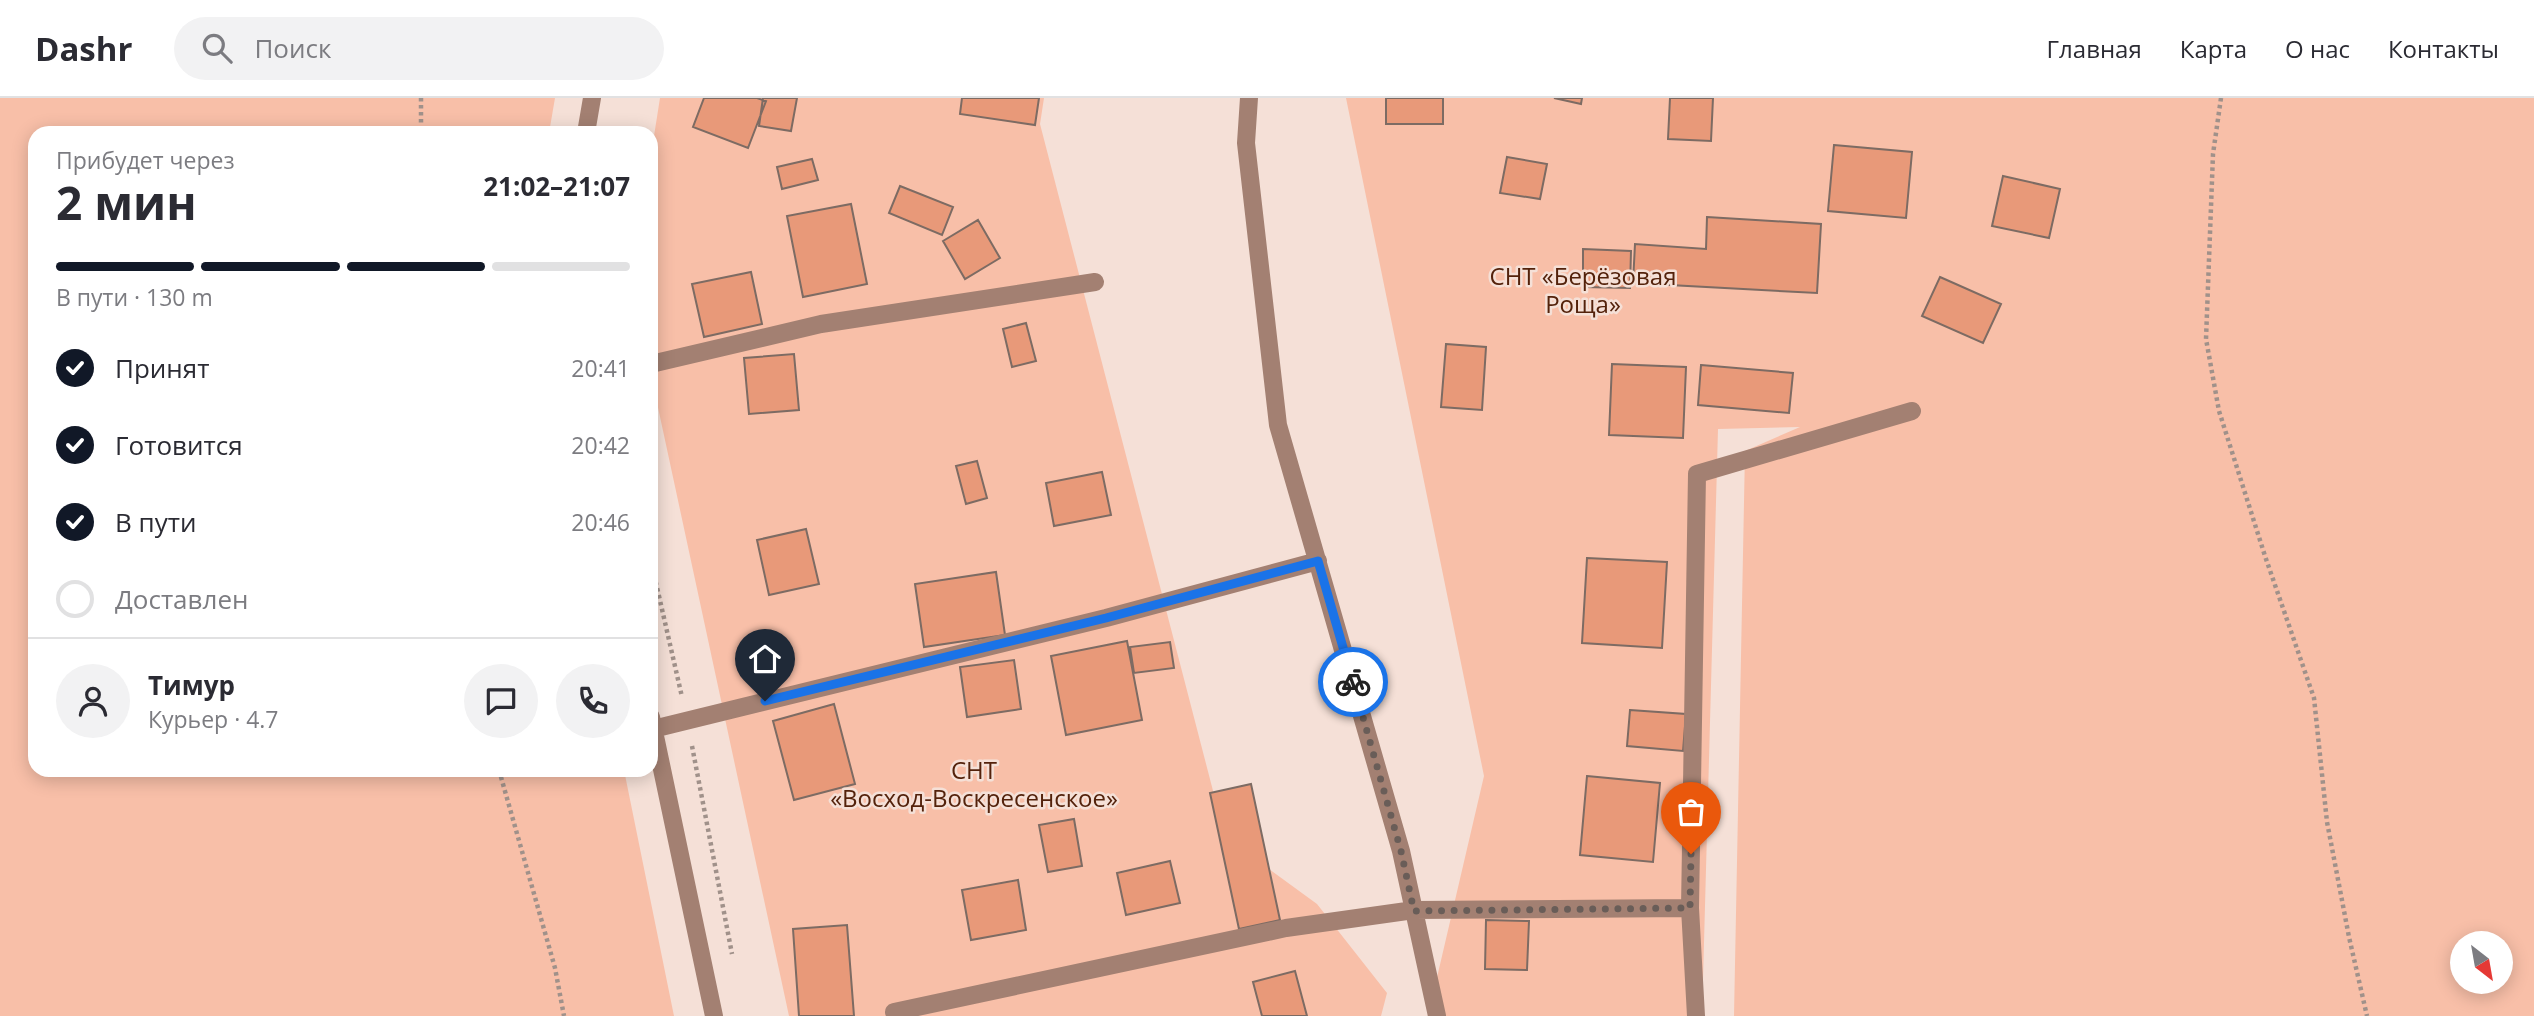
<!DOCTYPE html>
<html lang="ru">
<head>
<meta charset="utf-8">
<style>
	:root { --surface:#fff; --page:#f2f2f3; --text:#2b2b33; --muted:#7c7c81; --line:#e1e1e2; --accent:#111827 }
	body { margin:0; font-family:"Open Sans",sans-serif; background:var(--page); color:var(--text); height:100vh; display:flex; flex-direction:column; font-size:26px; white-space:nowrap }
	* { box-sizing:border-box; margin:0 }
	p { font-size:23px; color:var(--muted) }
	.icon { flex:none; width:38px; height:38px; fill:none; stroke:currentColor; stroke-width:2; stroke-linecap:round; stroke-linejoin:round }
	.map { position:relative; flex:1; overflow:hidden }
	.side { position:absolute; left:28px; top:28px; width:630px; height:651px; display:flex; flex-direction:column; background:var(--surface); border-radius:21px; box-shadow:0 4px 18px #0003 }
	.side>* { flex:none }
	.needle { width:46px; rotate:149deg }
	.controls { position:absolute; left:2450px; top:833px; display:grid; gap:14px }
	.controls a { display:grid; place-items:center; width:63px; height:63px; border-radius:50%; background:var(--surface); box-shadow:0 4px 18px #0003; font-size:35px }
	.pin { position:absolute; display:grid; place-items:center; width:60px; height:60px; color:#fff; margin:-72px -30px; border-radius:50% 50% 50% 0; rotate:-45deg; box-shadow:0 0 7px #0007 }
	.pin .icon { rotate:45deg }
	.courier { position:absolute; display:grid; place-items:center; width:70px; height:70px; margin:-35px; border:5px solid #1a73e8; border-radius:50%; background:#fff; color:#222; box-shadow:0 2px 9px #0007 }
	.overview em { font-style:normal; font-weight:700 }
	.overview div { display:flex; flex-direction:column-reverse }
	.overview { display:flex; align-items:center; justify-content:space-between; height:119px; padding:0 28px }
	h1 { font-size:46px; font-weight:700; line-height:52px }
	.bar { display:grid; grid-template-columns:repeat(4,1fr); gap:10px 7px; align-content:center; height:84px; padding:0 28px }
	.bar i { height:9px; border-radius:5px; background:var(--line) }
	.bar .active { background:var(--accent) }
	.bar p { grid-column:span 4 }
	.line { display:flex; align-items:center; gap:18px; padding:0 28px; border-top:2px solid var(--line) }
	.line div { flex:1 }
	.round { display:grid; place-items:center; flex:none; width:74px; height:74px; border-radius:37px; background:var(--page) }
	ol { padding:0 28px; list-style:none }
	li { display:flex; align-items:center; gap:21px; height:77px }
	li p { margin-inline-start:auto }
	li .icon { padding:7px; border-radius:50%; background:var(--accent); color:#fff; stroke-width:4 }
	li:last-child { color:var(--muted) }
	li i { width:38px; height:38px; border:4px solid var(--line); border-radius:50% }
	header { display:flex; align-items:center; gap:42px; box-sizing:border-box; height:98px; padding:0 35px; background:var(--surface); border-bottom:2px solid var(--line) }
	header strong { font-size:33px }
	nav { display:flex; gap:38px; margin-inline-start:auto; font-size:24px }
	.search { width:490px; height:63px; background:var(--page); display:flex; align-items:center; gap:18px; box-sizing:border-box; padding:0 24px; border-radius:38px; color:var(--muted); font-size:26px }
	.map>svg:first-child { display:block }
</style>
</head>
<body>
<header>
<strong>Dashr</strong>
<div class="search"><svg class="icon" aria-label="search" viewBox="0 0 24 24"><circle cx="10" cy="10" r="6"/><path d="M15 15l6 6"/></svg>Поиск</div>
<nav><a>Главная</a><a>Карта</a><a>О нас</a><a>Контакты</a></nav>
</header>
<div class="map">
<svg width="2534" height="918" viewBox="0 0 2534 918">
	<rect width="100%" height="100%" fill="#f5e0d7"/>
	<path fill="#f8bfa8" fill-rule="evenodd" d="M0 0H555L549 35H35V672H624L674 918H0Z
		M660 0H1044L1040 26 1225 739 1317 806 1387 895 1381 918H789L651 277V57Z
		M1346 0H2534V918H1734L1745 353 1800 329 1718 331 1702 918H1428L1484 678ZM2462 845H2501V884H2462Z"/>
	<path fill="#e89979" stroke="#7d6b63" stroke-width="2" d="M704 0H757L766 3 748 50 693 29Z
		M763 0H797L791 33 759 28Z
		M962 0H1039L1035 27 960 16Z
		M1386 0H1443V26H1386Z
		M1554 0H1582L1581 6Z
		M1670 0H1713L1711 43 1668 41Z
		M1834 47 1912 54 1906 120 1828 113Z
		M1507 59 1547 66 1540 101 1500 95Z
		M812 61 818 82 782 91 777 69Z
		M2003 78 2060 91 2049 140 1992 128Z
		M900 88 953 109 942 137 889 115Z
		M851 106 867 186 803 199 787 118Z
		M1707 119 1821 126 1817 195 1633 185 1635 146 1706 151Z
		M978 122 1000 160 965 181 943 143Z
		M1583 151 1631 153 1630 190 1583 189Z
		M751 174 762 226 704 239 692 186Z
		M1940 179 2001 206 1983 245 1922 218Z
		M1026 225 1036 263 1012 269 1003 231Z
		M1446 246 1486 249 1482 312 1441 309Z
		M794 256 799 312 749 316 744 260Z
		M1612 266 1686 269 1683 340 1609 337Z
		M1701 267 1793 275 1789 315 1698 307Z
		M977 363 987 400 966 406 956 368Z
		M1102 374 1111 417 1054 428 1046 385Z
		M806 431 819 486 769 497 757 442Z
		M1587 460 1667 464 1662 550 1582 545Z
		M996 474 1005 537 924 549 915 486Z
		M1127 543 1142 622 1066 637 1051 558Z
		M1170 544 1174 570 1134 575 1130 549Z
		M1014 562 1021 611 967 619 960 569Z
		M834 606 855 686 794 702 773 623Z
		M1630 612 1686 616 1683 653 1627 648Z
		M1587 678 1660 685 1653 764 1580 757Z
		M1251 686 1280 822 1239 831 1210 695Z
		M1074 721 1082 768 1048 774 1039 727Z
		M1170 763 1180 805 1126 817 1117 775Z
		M1018 782 1026 832 971 842 962 792Z
		M1486 822 1529 823 1527 872 1485 871Z
		M847 827 854 918H799L793 831Z
		M1295 873 1307 918H1262L1253 884Z"/>
	<g fill="none" stroke-linecap="round" stroke-linejoin="round">
		<path stroke="#a0918a" stroke-width="4.5" stroke-dasharray="3.5 3.5" stroke-linecap="butt" d="M421 0V35
			M2221 0 2213 56 2206 241 2219 313 2265 458 2314 600 2327 724 2349 839 2367 918
			M651 463 682 599
			M692 648 732 856
			M499 672 555 870 564 918"/>
		<path stroke="#a38072" stroke-width="18" d="M1249 0 1246 45 1278 327 1401 753 1437 918
			M586 35 592 0
			M651 266 821 226 1095 184
			M651 619 714 918
			M653 631 1106 520 1318 463
			M894 914 1286 830 1414 812 1690 810
			M1696 918 1690 810 1697 376 1912 313"/>
	</g>
	<g fill="none" stroke-linecap="round" stroke-linejoin="round">
		<path stroke="#695d58" stroke-width="7" stroke-dasharray="0 12.6" d="M1353 584 1401 753 1414 813 1690 810 1691 756"/>
		<path stroke="#1a73e8" stroke-width="9" d="M765 603 1106 520 1318 463 1353 584"/>
	</g>
	<g text-anchor="middle" stroke-width="5" stroke-linejoin="round" paint-order="stroke">
		<g font-size="24" fill="#54220b" stroke="#f5e0d7">
			<text x="1583" y="187">СНТ «Берёзовая<tspan x="1583" dy="28">Роща»</tspan></text>
			<text x="974" y="681">СНТ<tspan x="974" dy="28">«Восход-Воскресенское»</tspan></text>
		</g>
	</g>
</svg>
<div class="controls">
<a><svg class="needle" viewBox="-14 -14 28 28"><path d="M0-13l5 13h-10z" fill="#e53935"/><path d="M0 13l5-13h-10z" fill="#7c7c81"/></svg></a>
</div>
<div class="pin" style="left:1691px;top:756px;background:#ea580c"><svg class="icon" aria-label="bag" viewBox="0 0 24 24"><path d="M5 8h14l-1 12H6zM9 8a3 3 0 0 1 6 0"/></svg></div>
<div class="pin" style="left:765px;top:603px;background:#1f2937"><svg class="icon" aria-label="home" viewBox="0 0 24 24"><path d="M3 11l9-7 9 7M6 9v11h12V9"/></svg></div>
<div class="courier" style="left:1353px;top:584px"><svg class="icon" aria-label="bike" viewBox="0 0 24 24"><circle cx="6" cy="16" r="4"/><circle cx="18" cy="16" r="4"/><path d="M6 16l4-8h5l3 8M10 8l3 8H6M13 5h3"/></svg></div>
<section class="side">
<div class="overview"><div><h1>2 мин</h1><p>Прибудет через</p></div><em>21:02–21:07</em></div>
<div class="bar"><i class="active"></i><i class="active"></i><i class="active"></i><i></i><p>В пути · 130 m</p></div>
<ol>
<li><svg class="icon" aria-label="check" viewBox="0 0 24 24"><path d="M5 12l5 5 9-10"/></svg>Принят<p>20:41</p></li>
<li><svg class="icon" aria-label="check" viewBox="0 0 24 24"><path d="M5 12l5 5 9-10"/></svg>Готовится<p>20:42</p></li>
<li><svg class="icon" aria-label="check" viewBox="0 0 24 24"><path d="M5 12l5 5 9-10"/></svg>В пути<p>20:46</p></li>
<li><i></i>Доставлен</li>
</ol>
<div class="line" style="height:126px"><a class="round"><svg class="icon" aria-label="person" viewBox="0 0 24 24"><circle cx="12" cy="8" r="4"/><path d="M4 21q1-7 8-7t8 7"/></svg></a><div><b>Тимур</b><p>Курьер · 4.7</p></div><a class="round"><svg class="icon" aria-label="chat" viewBox="0 0 24 24"><path d="M4 5h16v11H9l-5 4z"/></svg></a><a class="round"><svg class="icon" aria-label="phone" viewBox="0 0 24 24"><path d="M5 4h4l2 5-3 2q2 4 5 5l2-3 5 2v4C11 20 4 13 5 4z"/></svg></a></div>
</section>
</div>
</body>
</html>
